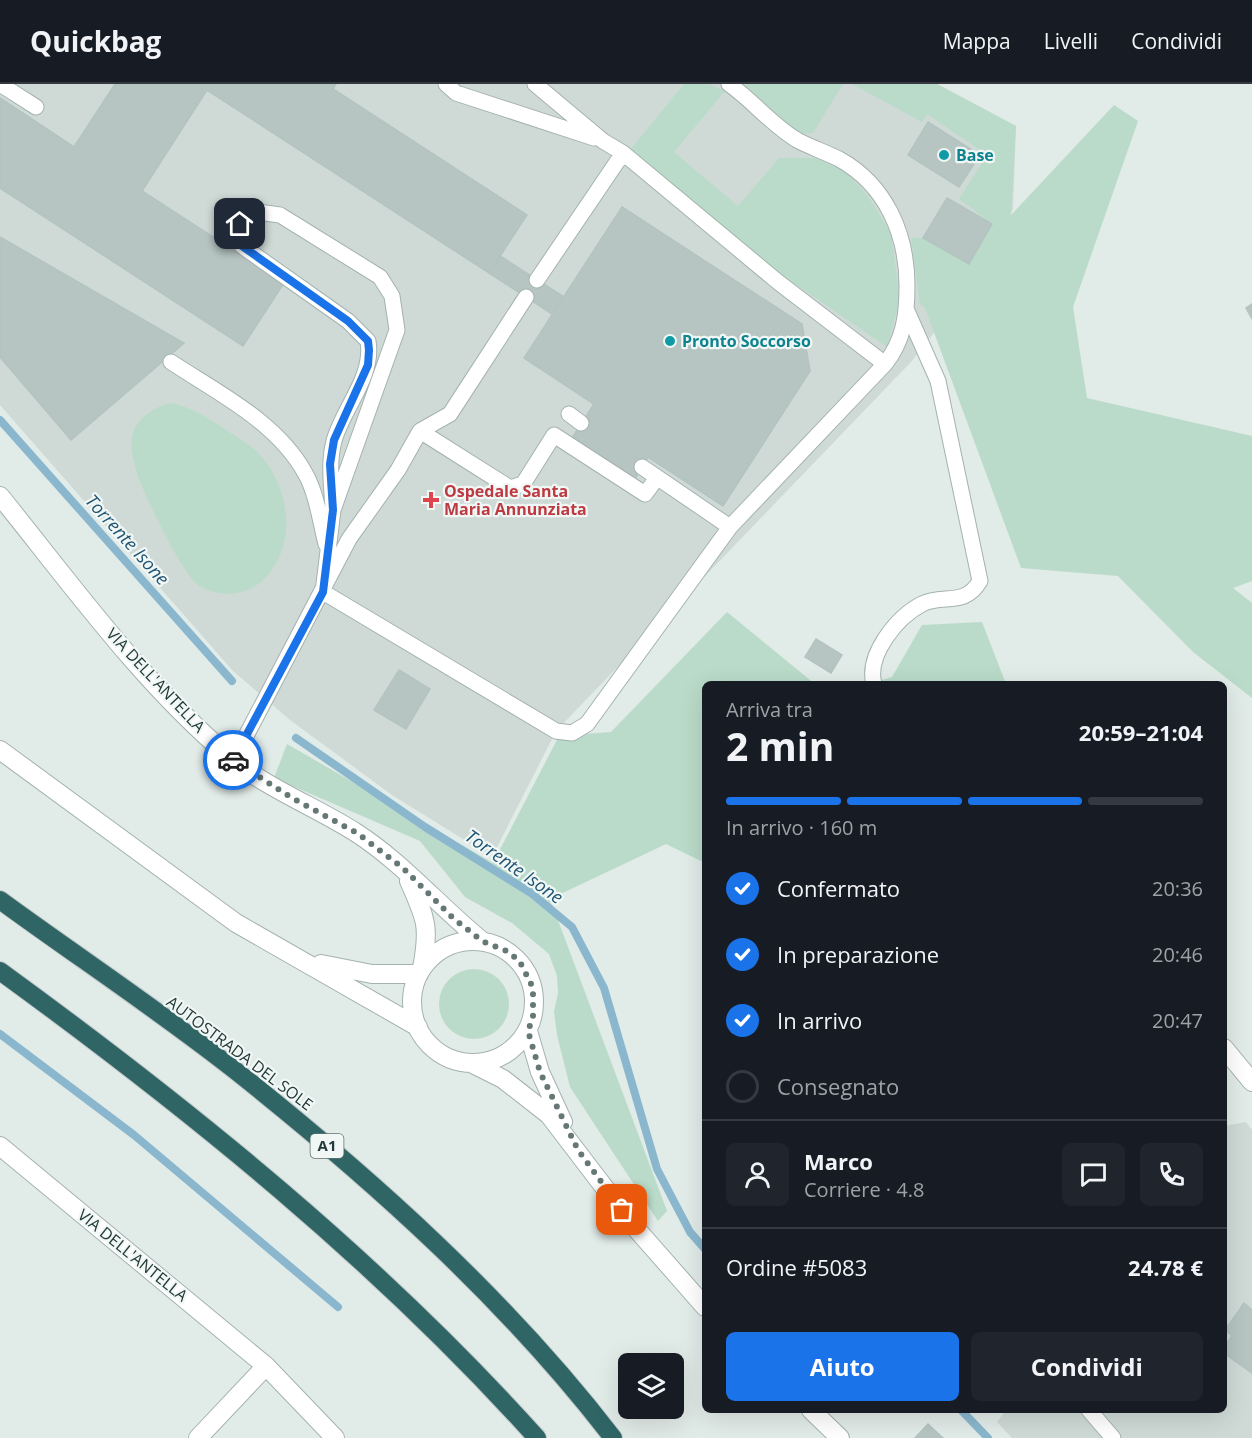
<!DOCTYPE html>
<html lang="it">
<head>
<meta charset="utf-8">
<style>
	:root { --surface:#171b24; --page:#20242c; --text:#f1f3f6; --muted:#9ea1a6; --line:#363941; --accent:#1a73e8 }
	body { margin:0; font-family:"Open Sans",sans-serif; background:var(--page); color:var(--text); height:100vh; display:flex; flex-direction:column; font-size:22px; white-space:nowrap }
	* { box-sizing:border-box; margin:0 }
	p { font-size:20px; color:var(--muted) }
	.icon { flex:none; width:33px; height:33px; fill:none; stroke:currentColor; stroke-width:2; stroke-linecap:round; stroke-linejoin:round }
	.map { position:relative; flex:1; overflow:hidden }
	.side { position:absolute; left:702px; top:597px; width:525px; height:732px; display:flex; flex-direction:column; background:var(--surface); border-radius:9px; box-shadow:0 6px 24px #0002 }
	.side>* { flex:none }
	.buttons { position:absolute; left:618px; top:1269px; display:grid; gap:12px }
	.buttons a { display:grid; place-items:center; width:66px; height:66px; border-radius:9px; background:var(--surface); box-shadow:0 6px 24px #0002; font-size:30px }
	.pin { position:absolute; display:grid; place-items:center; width:51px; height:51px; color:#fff; margin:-26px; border-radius:12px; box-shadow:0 3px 9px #0006 }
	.courier { position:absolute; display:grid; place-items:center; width:60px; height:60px; margin:-30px; border:4px solid #1a73e8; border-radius:50%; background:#fff; color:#222; box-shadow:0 2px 8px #0007 }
	.head em { font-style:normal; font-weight:700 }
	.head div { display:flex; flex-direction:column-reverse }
	.head { display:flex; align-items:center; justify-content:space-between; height:102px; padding:0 24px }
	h1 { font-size:39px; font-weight:700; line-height:45px }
	.bar { display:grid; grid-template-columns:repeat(4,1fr); gap:9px 6px; align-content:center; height:72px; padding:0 24px }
	.bar i { height:8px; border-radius:4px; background:var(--line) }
	.bar .on { background:var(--accent) }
	.bar p { grid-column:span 4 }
	.line { display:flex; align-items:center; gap:15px; padding:0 24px; border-top:2px solid var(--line) }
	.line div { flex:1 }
	.round { display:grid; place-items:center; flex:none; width:63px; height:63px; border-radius:9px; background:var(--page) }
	ol { padding:0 24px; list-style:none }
	li { display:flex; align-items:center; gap:18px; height:66px }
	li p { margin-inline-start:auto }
	li .icon { padding:6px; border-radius:50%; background:var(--accent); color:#fff; stroke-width:4 }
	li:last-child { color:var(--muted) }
	li i { width:33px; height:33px; border:3px solid var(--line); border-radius:50% }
	.action { display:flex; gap:12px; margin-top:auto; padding:12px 24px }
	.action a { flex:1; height:69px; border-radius:9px; background:var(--accent); color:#fff; font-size:24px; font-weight:700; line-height:69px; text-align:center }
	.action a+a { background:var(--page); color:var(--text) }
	header { display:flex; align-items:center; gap:36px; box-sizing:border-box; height:84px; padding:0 30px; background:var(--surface); border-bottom:2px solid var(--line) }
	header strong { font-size:28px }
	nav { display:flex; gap:33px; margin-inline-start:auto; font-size:21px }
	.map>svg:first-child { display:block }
</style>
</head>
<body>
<header>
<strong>Quickbag</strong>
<nav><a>Mappa</a><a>Livelli</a><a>Condividi</a></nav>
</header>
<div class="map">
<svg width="1252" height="1354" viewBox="0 0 1252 1354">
	<rect width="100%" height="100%" fill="#e1ebe8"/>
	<path fill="#cfdad7" d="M0 0H937L1016 42 1013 125 989 179 911 278 556 647 492 773 392 711 290 636 233 587 0 321Z
		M1246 1038 1252 1046V1354H1012L997 1338 1006 1326H1224V1042Z"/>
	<path fill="#badbc9" d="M684 0H709L725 7 674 68 738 122 779 74H816L845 87 868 112 891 149 900 215 887 263 769 182 630 66Z
		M739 0H843L813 49 799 50Z
		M852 0H937L1016 42 1011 131 1114 21 1138 37 1073 223 1087 314 1252 352V497L1233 504 1252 519V614L1193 568 1118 492 1021 484 925 224 920 220 911 154H923L969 180 992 140 959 115 987 71 927 30 922 38Z
		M171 319C188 322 205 332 220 342 233 351 249 359 260 371 290 404 298 461 264 495 247 512 217 515 197 500 182 489 143 409 137 389 133 376 129 362 133 349 139 332 155 323 171 319Z
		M727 528 815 600H705V779L666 760 550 815 667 1127 658 1137 570 1003 557 951 554 928 558 909 557 892 549 870 512 839 465 813 420 757 274 694 287 660 493 779 559 652 611 648Z
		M982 538 1006 600H868L892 593 922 541Z
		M439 920a35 35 0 1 1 70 0a35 35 0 1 1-70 0Z"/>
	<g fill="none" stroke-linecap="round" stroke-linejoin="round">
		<path stroke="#8ab7ce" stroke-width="8" d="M0 336 232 597
			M296 654 425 743 531 809 572 843 604 904 657 1085 690 1148 705 1165
			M0 950 134 1051 338 1223
			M961 1326 988 1354"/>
	</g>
	<path fill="#b6c5c2" stroke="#b3c4c0" stroke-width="1.5" d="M115 0H336L333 5 527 131 489 189 207 6 142 107 284 199 243 262 0 104V14L74 63Z
		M928 38 980 71 959 103 908 71Z
		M947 114 992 140 969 180 923 154Z
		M622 123 802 240 810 287 723 422 648 373 635 395 572 354 594 320 524 274Z
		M0 153 184 259 71 356 0 273Z
		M500 172 564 213 552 230 489 189Z
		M1252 220V235L1246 224Z
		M816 555 842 571 831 589 805 573Z
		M399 586 430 605 406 645 374 626Z
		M1244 1219 1252 1226V1289L1224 1269V1263L1232 1252 1225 1246Z
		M928 1340 943 1354H915Z"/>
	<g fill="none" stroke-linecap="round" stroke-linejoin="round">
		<defs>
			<path id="service" d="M0 0 36 23
				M446 0 456 9 594 54
				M535 0 603 57 623 69 778 198 885 280 730 443
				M729 0C753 17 772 41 797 56 810 63 825 68 839 75 886 101 907 150 907 202 907 231 904 256 885 280
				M537 196 623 69
				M171 278C218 309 277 338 305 389 317 410 320 437 326 460
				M569 330 581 339
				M420 347 510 404 523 400 554 351 645 410 657 394
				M323 508 333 426 397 246 392 212 380 193 280 131 258 128 240 140 238 151 242 162 348 237 368 257C374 293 343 324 334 357 328 379 332 403 333 426
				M323 508 556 647 572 649 587 640 730 443 642 383
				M874 600C866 571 897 533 922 520 943 509 964 524 980 497L938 297 907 227
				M230 673 247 650 349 455 398 386 420 347 450 330 526 213
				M1089 1326 1113 1354"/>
			<path id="minor" d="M0 412C72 501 142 599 231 674 268 705 314 722 355 748 402 778 439 822 482 857
				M409 797C426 835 430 842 422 884
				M1224 964 1252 998
				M0 1062 266 1282 335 1354
				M198 1354 266 1282"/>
			<path id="tertiary" d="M0 666 236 839 418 943
				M412 918a61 61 0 1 1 122 0a61 61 0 1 1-122 0Z
				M321 880 372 890H419
				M528 947 540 988 563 1038
				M471 979 503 995 549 1031 633 1141 705 1223
				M811 1326 840 1354"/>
			<path id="motorway" d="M0 816C78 873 160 927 236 987 373 1096 506 1215 613 1354
				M0 887C191 1026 379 1178 537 1354"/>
		</defs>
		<use href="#service" stroke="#a4b2b0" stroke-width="17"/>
		<use href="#minor" stroke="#a4b2b0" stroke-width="20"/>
		<use href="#tertiary" stroke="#a4b2b0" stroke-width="20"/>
		<use href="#motorway" stroke="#c1c8c8" stroke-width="20"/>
		<use href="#service" stroke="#fff" stroke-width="15"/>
		<use href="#minor" stroke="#fff" stroke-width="18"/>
		<use href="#tertiary" stroke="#fff" stroke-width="18"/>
		<use href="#motorway" stroke="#2f6565" stroke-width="18"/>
	</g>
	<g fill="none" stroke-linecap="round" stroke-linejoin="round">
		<path stroke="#657876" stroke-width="6" stroke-dasharray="0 10.8" d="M233 676 292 714 357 749 403 784 453 834 482 857 509 868 520 878 533 904V933L528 947 540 988 578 1066 622 1126"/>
		<path stroke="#1a73e8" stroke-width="8" d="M233 676 230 673 247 650 323 508 333 426 330 380 334 356 368 281 369 266 368 257 348 237 242 162 238 151 240 140"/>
	</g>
	<g fill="#0f9aa8" stroke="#f1f7f5" stroke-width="2">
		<circle cx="944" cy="71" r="6"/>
		<circle cx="670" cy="257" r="6"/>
	</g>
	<path fill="#e0444e" stroke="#f1f7f5" stroke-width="2" d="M428 407h6v6h6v6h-6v6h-6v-6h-6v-6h6z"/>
	<g text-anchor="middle" stroke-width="4.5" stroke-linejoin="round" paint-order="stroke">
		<rect fill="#f1f7f5" stroke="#607371" stroke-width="1.5" x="310.5" y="1050" width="33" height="24" rx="4.5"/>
		<g font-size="15" font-weight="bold" fill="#223a39">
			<text x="327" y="1067">A1</text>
		</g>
		<g font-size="16" font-weight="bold" fill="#0d838f" stroke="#f1f7f5" text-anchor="start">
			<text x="956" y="77">Base</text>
			<text x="682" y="263">Pronto Soccorso</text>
		</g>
		<g font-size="16" font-weight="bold" fill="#be3a42" stroke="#f1f7f5" text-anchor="start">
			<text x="444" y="413">Ospedale Santa<tspan x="444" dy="18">Maria Annunziata</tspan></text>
		</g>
		<g font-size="16" fill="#223a39" stroke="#f1f7f5">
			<text transform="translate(156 596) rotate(47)" y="6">VIA DELL'ANTELLA</text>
			<text transform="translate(240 969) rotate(37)" y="6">AUTOSTRADA DEL SOLE</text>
			<text transform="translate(133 1171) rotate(39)" y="6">VIA DELL'ANTELLA</text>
		</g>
		<g font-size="18" font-style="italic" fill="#1f5574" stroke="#f1f7f5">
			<text transform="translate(127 456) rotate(48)" y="6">Torrente Isone</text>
			<text transform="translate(514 783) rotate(35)" y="6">Torrente Isone</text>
		</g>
	</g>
</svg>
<div class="buttons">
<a><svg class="icon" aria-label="layers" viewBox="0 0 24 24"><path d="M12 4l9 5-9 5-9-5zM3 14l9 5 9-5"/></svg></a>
</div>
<div class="pin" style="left:622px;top:1126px;background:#ea580c"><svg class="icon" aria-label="bag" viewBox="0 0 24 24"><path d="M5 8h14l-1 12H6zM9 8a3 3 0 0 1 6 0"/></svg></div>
<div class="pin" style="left:240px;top:140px;background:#1f2937"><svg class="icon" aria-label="home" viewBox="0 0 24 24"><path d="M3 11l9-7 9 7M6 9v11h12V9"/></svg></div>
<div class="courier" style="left:233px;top:676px"><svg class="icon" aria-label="car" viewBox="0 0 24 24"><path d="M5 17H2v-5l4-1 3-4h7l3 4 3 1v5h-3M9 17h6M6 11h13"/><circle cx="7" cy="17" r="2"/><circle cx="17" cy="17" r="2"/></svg></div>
<section class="side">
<div class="head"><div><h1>2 min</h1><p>Arriva tra</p></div><em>20:59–21:04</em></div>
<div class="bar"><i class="on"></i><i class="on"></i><i class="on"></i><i></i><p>In arrivo · 160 m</p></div>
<ol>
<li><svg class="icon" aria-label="check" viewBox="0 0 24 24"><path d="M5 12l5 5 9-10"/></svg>Confermato<p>20:36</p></li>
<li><svg class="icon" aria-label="check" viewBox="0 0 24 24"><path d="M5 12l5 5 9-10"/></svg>In preparazione<p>20:46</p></li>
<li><svg class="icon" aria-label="check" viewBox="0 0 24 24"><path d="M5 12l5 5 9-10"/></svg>In arrivo<p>20:47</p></li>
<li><i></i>Consegnato</li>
</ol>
<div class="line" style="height:108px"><a class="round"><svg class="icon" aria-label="person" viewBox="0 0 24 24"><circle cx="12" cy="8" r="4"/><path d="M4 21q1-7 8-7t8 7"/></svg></a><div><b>Marco</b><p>Corriere · 4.8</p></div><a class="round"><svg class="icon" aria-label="chat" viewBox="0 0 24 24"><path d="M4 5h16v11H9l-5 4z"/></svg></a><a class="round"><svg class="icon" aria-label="phone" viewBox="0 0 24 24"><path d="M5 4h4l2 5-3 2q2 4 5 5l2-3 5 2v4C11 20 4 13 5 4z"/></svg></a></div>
<div class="line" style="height:78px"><div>Ordine #5083</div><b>24.78 €</b></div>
<div class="action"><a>Aiuto</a><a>Condividi</a></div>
</section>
</div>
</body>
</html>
